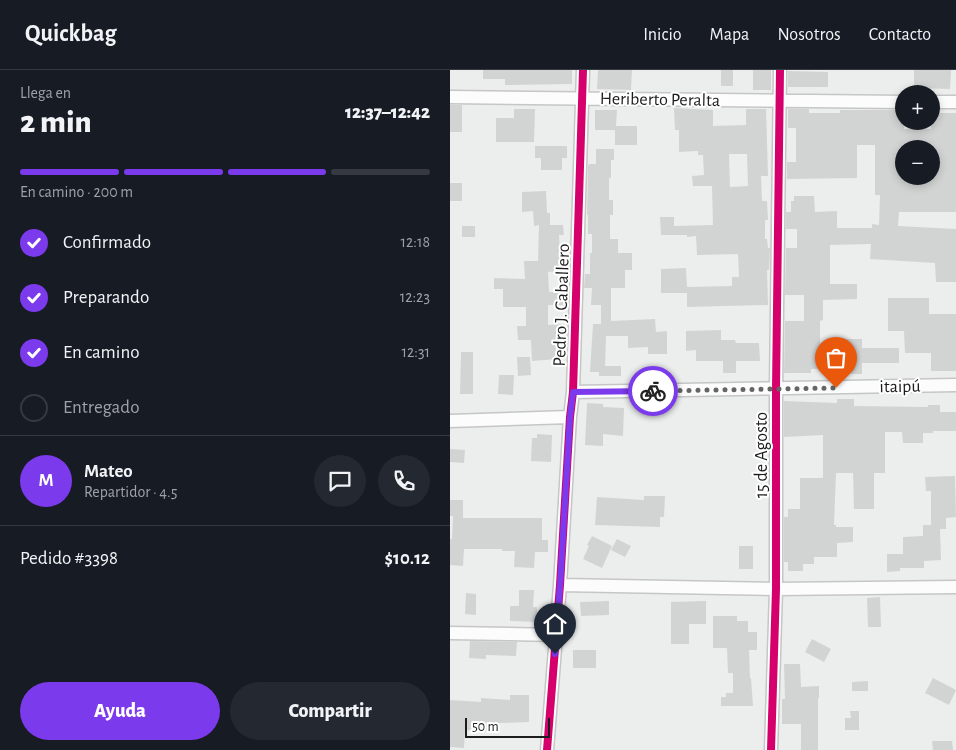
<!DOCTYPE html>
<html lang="es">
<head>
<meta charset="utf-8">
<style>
	:root { --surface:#171b24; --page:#242831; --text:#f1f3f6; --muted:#9ea1a6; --line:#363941; --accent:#7c3aed }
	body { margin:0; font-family:"Alegreya Sans",sans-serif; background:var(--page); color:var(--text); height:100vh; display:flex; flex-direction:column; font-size:19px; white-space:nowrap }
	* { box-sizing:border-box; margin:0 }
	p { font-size:16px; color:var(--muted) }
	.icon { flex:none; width:28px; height:28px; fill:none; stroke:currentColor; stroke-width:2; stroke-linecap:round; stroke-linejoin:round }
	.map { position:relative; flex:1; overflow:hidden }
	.details { display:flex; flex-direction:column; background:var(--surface); width:450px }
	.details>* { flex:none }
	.tools { position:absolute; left:445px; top:15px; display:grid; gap:10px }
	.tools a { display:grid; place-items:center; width:45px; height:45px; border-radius:50%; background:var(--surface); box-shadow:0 2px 8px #0003; font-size:25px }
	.scale { position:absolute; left:15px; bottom:12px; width:85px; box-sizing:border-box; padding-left:5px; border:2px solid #1b1c1b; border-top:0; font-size:14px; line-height:18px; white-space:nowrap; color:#1b1c1b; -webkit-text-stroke:4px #fff; paint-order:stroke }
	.pin { position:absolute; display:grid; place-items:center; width:42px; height:42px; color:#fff; margin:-51px -21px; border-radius:50% 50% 50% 0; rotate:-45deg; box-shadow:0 0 5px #0007 }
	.pin .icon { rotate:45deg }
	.courier { position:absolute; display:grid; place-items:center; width:50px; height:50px; margin:-25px; border:4px solid #7c3aed; border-radius:50%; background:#fff; color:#222; box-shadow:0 1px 6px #0007 }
	.headline em { font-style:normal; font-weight:800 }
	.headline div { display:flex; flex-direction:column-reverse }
	.headline { display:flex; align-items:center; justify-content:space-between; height:85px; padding:0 20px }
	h1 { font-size:32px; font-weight:800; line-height:38px }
	.bar { display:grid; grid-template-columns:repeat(4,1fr); gap:8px 5px; align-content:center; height:60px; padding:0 20px }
	.bar i { height:6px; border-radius:4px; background:var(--line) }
	.bar .active { background:var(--accent) }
	.bar p { grid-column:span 4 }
	.line { display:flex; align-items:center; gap:12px; padding:0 20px; border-top:1px solid var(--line) }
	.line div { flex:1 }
	.round { display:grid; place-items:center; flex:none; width:52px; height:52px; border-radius:26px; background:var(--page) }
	ol { padding:0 20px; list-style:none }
	li { display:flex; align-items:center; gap:15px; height:55px }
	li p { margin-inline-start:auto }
	li .icon { padding:5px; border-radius:50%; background:var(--accent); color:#fff; stroke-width:4 }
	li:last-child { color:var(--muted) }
	li i { width:28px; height:28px; border:2px solid var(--line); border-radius:50% }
	.button { display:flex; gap:10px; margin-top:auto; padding:10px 20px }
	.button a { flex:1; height:58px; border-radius:30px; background:var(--accent); color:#fff; font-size:20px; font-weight:800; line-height:58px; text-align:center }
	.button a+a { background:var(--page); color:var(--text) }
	header { display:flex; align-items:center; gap:30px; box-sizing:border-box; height:70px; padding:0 25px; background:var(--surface); border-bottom:1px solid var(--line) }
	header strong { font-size:24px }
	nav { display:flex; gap:28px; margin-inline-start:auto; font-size:18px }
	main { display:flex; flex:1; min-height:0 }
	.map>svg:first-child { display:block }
</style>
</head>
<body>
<header>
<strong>Quickbag</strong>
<nav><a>Inicio</a><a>Mapa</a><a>Nosotros</a><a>Contacto</a></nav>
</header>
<main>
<section class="details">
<div class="headline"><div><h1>2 min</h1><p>Llega en</p></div><em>12:37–12:42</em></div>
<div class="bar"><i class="active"></i><i class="active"></i><i class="active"></i><i></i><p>En camino · 200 m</p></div>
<ol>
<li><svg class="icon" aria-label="check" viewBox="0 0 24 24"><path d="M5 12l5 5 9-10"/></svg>Confirmado<p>12:18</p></li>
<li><svg class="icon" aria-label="check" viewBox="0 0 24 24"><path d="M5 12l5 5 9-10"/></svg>Preparando<p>12:23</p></li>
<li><svg class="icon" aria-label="check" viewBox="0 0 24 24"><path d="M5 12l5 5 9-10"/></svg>En camino<p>12:31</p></li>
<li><i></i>Entregado</li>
</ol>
<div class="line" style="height:90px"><b class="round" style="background:var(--accent);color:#fff">M</b><div><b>Mateo</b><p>Repartidor · 4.5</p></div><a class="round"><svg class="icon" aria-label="chat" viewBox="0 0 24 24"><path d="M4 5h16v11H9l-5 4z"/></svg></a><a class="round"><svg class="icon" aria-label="phone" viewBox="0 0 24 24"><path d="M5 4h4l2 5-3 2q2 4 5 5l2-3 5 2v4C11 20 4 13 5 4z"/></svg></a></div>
<div class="line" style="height:65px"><div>Pedido #3398</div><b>$10.12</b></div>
<div class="button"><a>Ayuda</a><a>Compartir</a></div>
</section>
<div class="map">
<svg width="506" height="680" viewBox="0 0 506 680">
	<rect width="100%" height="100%" fill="#eceeed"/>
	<path fill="#d2d4d3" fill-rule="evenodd" d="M33 0H122V14L55 15V9H33Z
		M148 0H182L181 20 147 19Z
		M271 0H283V16H271Z
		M303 0H321V20H303Z
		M464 0H501L500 19 464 18Z
		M338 1 378 2V17H338Z
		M0 35H12V62H0Z
		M224 38 263 40V56L296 55V39H316L318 106H311L312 131H317L318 150H315V169H317L318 178H320L319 200H317L318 235 237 237V221V223H211V199L236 198 237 217 282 216V207H289L288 184 247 185 246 166 237 167V165H211L210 147H224V156L263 155 262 116H243L242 106 254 105 253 85H248V81L229 82V60H225ZM279 84H297L298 116 280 117Z
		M64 39H85L84 72H46V48H64Z
		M338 39H359V43H390V40H454V59H481V43H506V142H449L448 156 506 159V212H486L485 193 420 189 421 174 380 175V214H407V229L373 230V250L370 251V282H392V269H412V278H449V293H412V304H401V298L361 299V303H334L335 251H354V225H335L336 178H347V159H336V142H341V131H344V126H364L365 142 387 141V158H422V154L429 155 430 125H425V75H407V108L337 109V92H346V58H338ZM454 79H481V106H454Z
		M145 40H167L166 56H187V75H165V60H145Z
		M85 76H117V88H112V100H91V88H85Z
		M146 79H164V90H161V108H159V130H163V145H160V169H168V183H182V200H175V218H161V251L205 249 206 262 217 261V284H198V277L178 278V266H156L155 296H171V306H149V302H140L143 254H151V235H141L142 218H134L135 204H140V183H142V164H138V145H137L138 96 139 94H146Z
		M0 113H12V131H0Z
		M96 121 97 143H100V155H113L114 165H109L111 201 98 202 99 222H113V235H98V255L112 254 113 269H105L107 289 82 291 81 270H68L67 256H76V237H53V219H44V208L75 209 74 191H88L89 155 84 156 83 141 72 142V122Z
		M12 156H25V167H12Z
		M438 228H479V244H506V301H481V283H455L454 261H438Z
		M271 260V270H285L286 273H309L310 291H286V303H273V291H246V280L236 281V261Z
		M11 282H23V324H10Z
		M67 287H80L81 305 68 306Z
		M49 305H64L63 325 48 324Z
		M387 329H404V336L478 337V335H490V342H506V361H483V363H473V373H453L452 362H435V403H424V439H404L403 403H386L384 455H386V457H403V472L387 473V487H364V494H353V501H338V492H334V447H338V439H350V408H373V365L334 367V331L387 333Z
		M137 333 153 334V337L174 338 173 366 153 364V376L135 375Z
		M87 364 102 365 101 392 81 391 82 368H87Z
		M0 379 15 380 14 393 0 392Z
		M505 406 506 447 496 448V459H490L491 490 474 491V498H450V501L437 502V484H453V467L473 466V455H481V421H476L475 407Z
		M194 426H215L214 447H210V457L145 455 147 427 194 430Z
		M0 430H13V448H92V470H98V482H85L84 498 64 497 65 481H52V479H14L13 496 0 495V469H2L3 446H0Z
		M142 466 162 476 152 498 133 489 139 476 137 475Z
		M167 469 181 476 175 487 161 480Z
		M289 476H303V499H289Z
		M69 520H84L83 537H87V552L60 551V536H69Z
		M16 523 26 524V545L15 544Z
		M430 527 431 557H418L417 528Z
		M159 531V545L131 546 130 532Z
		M256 531V554H239V574H221V532Z
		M263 546H287V551H298V562H307V580H299L300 608H301L303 636H271V627H276V623H283V603H278L277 578H263Z
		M362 569 381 579 374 592 355 582Z
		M20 571 67 572 66 586 36 585V589L19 588Z
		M123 580H146V598H123Z
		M334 594H350L351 617 369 616V628H368V680H351V654H332V629H335Z
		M483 608 506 620 499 635 475 623Z
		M418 611V621H402V612Z
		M60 625H79V652L49 653 48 662 15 660 14 678 0 677V630L31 632V628L60 630Z
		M400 641H409V660H395V648H401Z
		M482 671H502L503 680H483Z"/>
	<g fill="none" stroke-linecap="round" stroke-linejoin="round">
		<defs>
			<path id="minor" d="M0 27 454 32
				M481 32H506
				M123 322 506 315
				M0 351 120 347
				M110 515 326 519 506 517
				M0 563 107 565
				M97 680 110 515 120 347 123 322 133 0
				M321 680 326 519V319L330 0"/>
		</defs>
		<use href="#minor" stroke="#c5c6c5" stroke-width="15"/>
		<use href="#minor" stroke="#fcfcfc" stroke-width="12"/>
		<defs>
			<path id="cycleway" d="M97 680 110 515 120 347 123 322 133 0
				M321 680 326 519V319L330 0"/>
		</defs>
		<use href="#cycleway" stroke="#fff" stroke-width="11"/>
		<use href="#cycleway" stroke="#d6006c" stroke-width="8"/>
	</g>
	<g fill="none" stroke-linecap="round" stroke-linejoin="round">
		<path stroke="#646664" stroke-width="5" stroke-dasharray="0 9" d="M203 321 386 318"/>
		<path stroke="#7c3aed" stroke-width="6" d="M105 584 110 516 120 347 123 322 203 321"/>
	</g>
	<g text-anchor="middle" stroke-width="4" stroke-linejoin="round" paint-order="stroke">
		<g font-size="18" fill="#1b1c1b" stroke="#fff">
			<text transform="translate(210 29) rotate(1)" y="6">Heriberto Peralta</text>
			<text transform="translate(111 235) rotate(-88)" y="6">Pedro J. Caballero</text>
			<text transform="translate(450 316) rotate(-1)" y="6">itaipú</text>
			<text transform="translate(311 385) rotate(-90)" y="6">15 de Agosto</text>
		</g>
	</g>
</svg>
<div class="tools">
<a>+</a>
<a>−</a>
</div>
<div class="scale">50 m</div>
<div class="pin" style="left:386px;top:318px;background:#ea580c"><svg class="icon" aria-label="bag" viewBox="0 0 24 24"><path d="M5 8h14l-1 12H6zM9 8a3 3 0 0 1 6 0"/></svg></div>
<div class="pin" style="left:105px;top:584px;background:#1f2937"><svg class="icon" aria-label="home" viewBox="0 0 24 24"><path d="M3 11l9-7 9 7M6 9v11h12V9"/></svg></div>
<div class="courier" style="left:203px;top:321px"><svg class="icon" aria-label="bike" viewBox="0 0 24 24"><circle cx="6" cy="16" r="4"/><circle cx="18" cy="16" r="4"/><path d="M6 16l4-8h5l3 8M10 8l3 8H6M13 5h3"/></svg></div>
</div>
</main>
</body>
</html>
